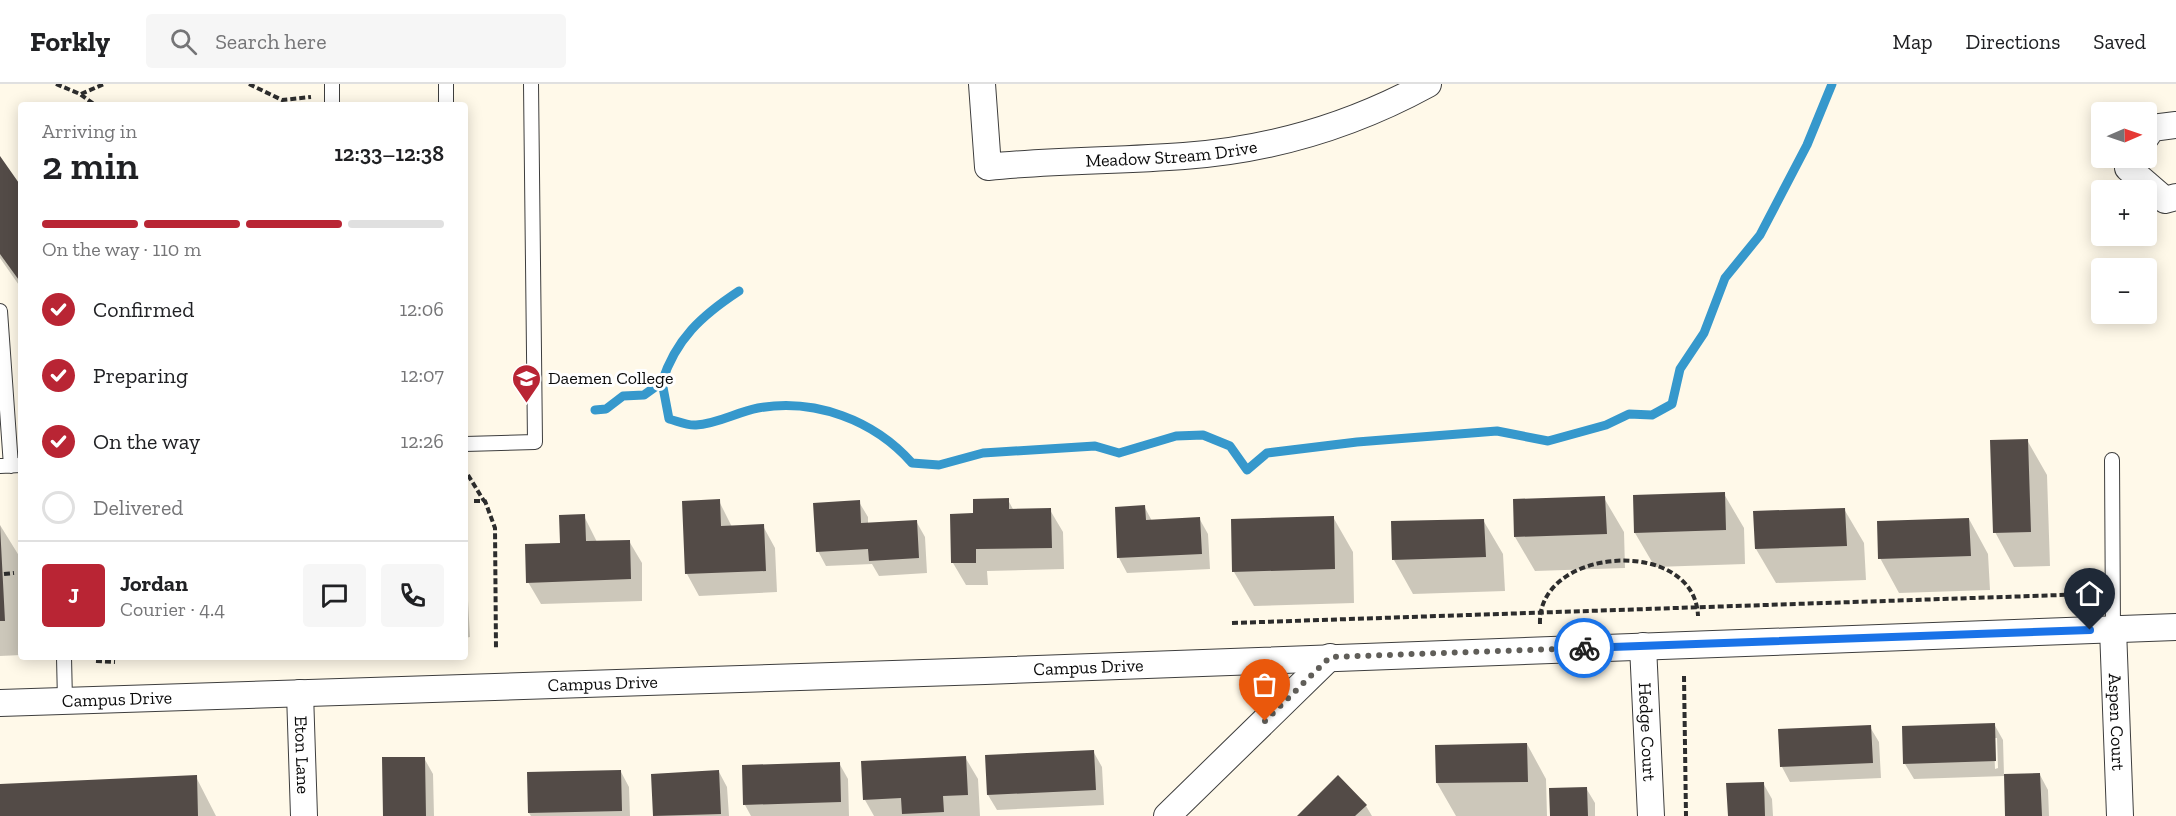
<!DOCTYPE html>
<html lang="en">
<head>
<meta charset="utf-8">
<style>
	:root { --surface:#fff; --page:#f6f6f6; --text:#202124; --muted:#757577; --line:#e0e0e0; --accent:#b92534 }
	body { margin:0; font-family:"Zilla Slab",serif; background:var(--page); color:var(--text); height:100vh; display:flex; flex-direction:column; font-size:22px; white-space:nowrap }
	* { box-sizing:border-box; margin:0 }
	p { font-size:20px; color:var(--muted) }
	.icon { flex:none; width:33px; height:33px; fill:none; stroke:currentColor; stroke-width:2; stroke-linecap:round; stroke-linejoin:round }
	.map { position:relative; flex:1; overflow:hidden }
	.side { position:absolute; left:18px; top:18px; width:450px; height:558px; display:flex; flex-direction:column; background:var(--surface); border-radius:6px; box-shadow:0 3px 15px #0003 }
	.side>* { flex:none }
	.needle { width:39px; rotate:88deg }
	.tools { position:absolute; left:2091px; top:18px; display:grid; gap:12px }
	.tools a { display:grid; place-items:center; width:66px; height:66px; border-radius:6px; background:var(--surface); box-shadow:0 3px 15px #0003; font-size:30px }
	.pin { position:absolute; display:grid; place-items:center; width:51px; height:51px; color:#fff; margin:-62px -26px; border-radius:50% 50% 50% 0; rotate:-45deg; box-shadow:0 0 6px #0007 }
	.pin .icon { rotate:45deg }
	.courier { position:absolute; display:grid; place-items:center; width:60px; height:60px; margin:-30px; border:4px solid #1a73e8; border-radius:50%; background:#fff; color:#222; box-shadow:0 2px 8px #0007 }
	.headline em { font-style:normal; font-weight:600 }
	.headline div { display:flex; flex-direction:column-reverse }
	.headline { display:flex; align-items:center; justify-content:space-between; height:102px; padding:0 24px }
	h1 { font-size:39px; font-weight:600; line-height:45px }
	.bar { display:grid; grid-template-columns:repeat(4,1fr); gap:9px 6px; align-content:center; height:72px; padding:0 24px }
	.bar i { height:8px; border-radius:4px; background:var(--line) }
	.bar .selected { background:var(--accent) }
	.bar p { grid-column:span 4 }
	.line { display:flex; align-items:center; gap:15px; padding:0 24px; border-top:2px solid var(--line) }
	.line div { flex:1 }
	.round { display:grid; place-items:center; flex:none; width:63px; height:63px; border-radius:6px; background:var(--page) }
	ol { padding:0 24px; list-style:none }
	li { display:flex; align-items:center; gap:18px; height:66px }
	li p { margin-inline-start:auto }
	li .icon { padding:6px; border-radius:50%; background:var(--accent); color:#fff; stroke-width:4 }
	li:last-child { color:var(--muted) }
	li i { width:33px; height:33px; border:3px solid var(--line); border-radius:50% }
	header { display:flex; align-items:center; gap:36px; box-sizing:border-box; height:84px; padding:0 30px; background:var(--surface); border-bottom:2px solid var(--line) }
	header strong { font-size:28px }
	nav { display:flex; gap:33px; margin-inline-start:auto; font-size:21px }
	.search { width:420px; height:54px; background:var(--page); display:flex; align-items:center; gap:15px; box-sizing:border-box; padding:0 21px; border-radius:6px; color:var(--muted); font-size:22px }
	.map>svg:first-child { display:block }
</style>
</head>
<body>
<header>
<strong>Forkly</strong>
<div class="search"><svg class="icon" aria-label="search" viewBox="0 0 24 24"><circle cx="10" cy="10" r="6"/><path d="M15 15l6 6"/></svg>Search here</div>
<nav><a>Map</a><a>Directions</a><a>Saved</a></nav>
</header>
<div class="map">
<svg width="2176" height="732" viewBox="0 0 2176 732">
	<rect width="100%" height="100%" fill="#fff9e9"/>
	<path fill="#0003" fill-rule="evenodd" d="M0 74 21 104V204L0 174Z
		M2027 356 2047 391 2050 482 2014 483 1995 448Z
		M1724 410 1744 444 1745 480 1655 483 1635 449Z
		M1604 414 1624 448 1625 484 1535 487 1515 453Z
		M1008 416 1014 427 1050 426 1063 448 1064 485 987 487 988 501H966L953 479 952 431H974Z
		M719 417 732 443 763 442 775 464 777 508 699 512 687 490Z
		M859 418 868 433V440L916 437 925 453 927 489 879 492 872 480 826 482 818 467Z
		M1144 422 1152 437 1199 434 1208 450 1210 485 1127 489 1119 474 1116 424Z
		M1844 425 1864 459 1866 496 1776 499 1756 465Z
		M584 432 597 458 629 457 642 479V517L541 520 528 498Z
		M1333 433 1353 468 1354 519 1254 522 1234 488Z
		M1969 435 1988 470 1990 506 1899 509 1880 474Z
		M1483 436 1503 470 1505 507 1413 510 1394 476Z
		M0 441 21 475V571L0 572Z
		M465 462 470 553 465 554Z
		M1994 640 2003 656 2004 691H2040L2048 706 2049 732H2006L2005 692 1914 695 1905 680ZM1994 654H1997L1998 684 1995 685Z
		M1870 643 1879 658 1881 694 1790 698 1782 683Z
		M1527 660 1546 695 1547 732H1456L1437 699Z
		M1093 667 1102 683 1104 721 997 726 988 711Z
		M965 673 978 695 980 732H874L865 716Z
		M424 674 433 690 434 732H385Z
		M839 679 848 695 849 732H751L745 721Z
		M621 688 629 703 630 732H531L529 729Z
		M719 688 727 703 729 732H654L652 691Z
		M196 693 216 732H0V701Z
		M1763 699 1772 715 1773 732H1729Z
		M1586 704 1595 719V732H1552Z
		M1366 722 1372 732H1299Z"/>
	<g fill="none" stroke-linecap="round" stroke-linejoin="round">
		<path stroke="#3698cc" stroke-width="9" d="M662 298C676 255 701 232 739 207
			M595 326 606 325 623 312 644 311 662 298 669 335C677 337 688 342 696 341 717 340 737 328 758 324 815 314 874 336 912 379L939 381 983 369 1095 362 1119 369 1176 352 1203 351 1230 362 1247 386 1267 369 1357 358 1497 347 1548 357 1606 341 1629 330 1652 331 1672 320 1680 285 1704 249 1725 194 1760 151 1807 61 1832 0"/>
	</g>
	<path fill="#534b47" d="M0 72 21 102V199L0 170Z
		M2028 355 2031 448 1993 449 1990 356Z
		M1725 408 1726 446 1634 449 1633 411Z
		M1605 412 1607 450 1514 453 1513 415Z
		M1009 414V425L1051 424 1052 464 976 465V479H951L950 430 973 429V415Z
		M720 415 721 442 764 440 766 487 685 490 682 417Z
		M860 416 861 439 917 436 919 474 869 477 868 465 816 468 813 419Z
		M1145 421 1146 436 1200 433 1202 470 1117 474 1115 423Z
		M1845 424 1847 462 1755 465 1753 427Z
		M585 430 586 457 630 456 631 495 526 499 525 460 560 459 559 431Z
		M1334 432 1335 485 1232 488 1231 435Z
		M1969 434 1971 472 1878 475 1877 437Z
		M1484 435 1486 473 1392 476 1391 437Z
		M0 441 5 537H0Z
		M1995 639 1996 677 1903 680 1902 642Z
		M1871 641 1873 679 1780 683 1778 645Z
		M1527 659 1528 698 1436 699 1435 661Z
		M1094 666 1096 706 987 711 985 671Z
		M966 672 968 711 943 712 944 728 902 730 901 714 863 716 861 677Z
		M382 673H425L426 732H383Z
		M840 678 841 718 743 721 742 681Z
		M621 686 622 727 528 729 527 688Z
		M719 686 721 730 653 732 651 690Z
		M2040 689 2042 732H2005L2004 690Z
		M197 691 198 732H0V700Z
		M1338 691 1367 721 1355 732H1297Z
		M1764 698 1765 732H1728L1726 699Z
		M1587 703 1588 732H1550L1549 704Z"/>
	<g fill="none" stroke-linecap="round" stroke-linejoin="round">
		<defs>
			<path id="lane" d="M332 0V21
				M446 0V21
				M0 227 11 382
				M465 360 535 358 531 0
				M2112 376 2113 545
				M0 382 21 381
				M64 573 65 617"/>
			<g id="street">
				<path id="s1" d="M982 0 988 83C1053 76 1118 77 1184 72 1269 66 1353 41 1428 0"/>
				<path d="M2146 53 2152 44 2176 41"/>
				<path d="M2134 74 2128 84 2165 116 2176 113"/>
				<path id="s2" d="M2113 545 2120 732"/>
				<path id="s3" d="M1643 562 1651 732"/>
				<path id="s4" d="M300 609 304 732"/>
				<path id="s5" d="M0 619 985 587 2176 543"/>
				<path d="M1167 732 1330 573"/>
			</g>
		</defs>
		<use href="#lane" stroke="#3e3e3e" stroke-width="16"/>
		<use href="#street" stroke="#3e3e3e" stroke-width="28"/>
		<path stroke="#2d2d2d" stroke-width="4" stroke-dasharray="6 3" stroke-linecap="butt" d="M56 0 80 10 95 21
			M249 0 282 16 311 13
			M81 10 104 0
			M20 100H21
			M468 391 484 417
			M474 417H485L495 444 496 565
			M4 490 14 489
			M1232 539 2091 510
			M1540 540C1537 462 1695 452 1698 532
			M96 577 115 578
			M1684 592 1686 732"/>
		<use href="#lane" stroke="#fff" stroke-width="14"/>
		<use href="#street" stroke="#fff" stroke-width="26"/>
	</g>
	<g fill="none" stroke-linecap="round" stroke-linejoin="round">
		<path stroke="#605e59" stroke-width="6" stroke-dasharray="0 10.8" d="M1265 637 1330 573 1584 564"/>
		<path stroke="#1a73e8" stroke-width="8" d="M1584 564 2090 546"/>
	</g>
	<defs>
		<symbol id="university-pin" viewBox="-11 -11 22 30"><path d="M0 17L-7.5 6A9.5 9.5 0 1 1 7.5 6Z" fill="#b92534" stroke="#fff"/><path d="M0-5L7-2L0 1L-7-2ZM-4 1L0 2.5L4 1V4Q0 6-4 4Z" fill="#fff"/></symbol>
	</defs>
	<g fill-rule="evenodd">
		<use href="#university-pin" x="510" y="278" width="33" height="45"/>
	</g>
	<g text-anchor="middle" stroke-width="6" stroke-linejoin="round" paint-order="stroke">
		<g font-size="18" fill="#0b0b0b" stroke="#fff">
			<text dy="6" stroke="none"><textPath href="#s1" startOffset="267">Meadow Stream Drive</textPath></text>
			<text dy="6" stroke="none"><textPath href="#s5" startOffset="1089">Campus Drive</textPath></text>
			<text dy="6" stroke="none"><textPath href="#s5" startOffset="603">Campus Drive</textPath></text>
			<text dy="6" stroke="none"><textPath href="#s5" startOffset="117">Campus Drive</textPath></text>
			<text dy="6" stroke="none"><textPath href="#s2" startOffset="93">Aspen Court</textPath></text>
			<text dy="6" stroke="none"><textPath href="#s3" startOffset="86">Hedge Court</textPath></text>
			<text dy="6" stroke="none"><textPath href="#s4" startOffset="62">Eton Lane</textPath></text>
		</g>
		<g font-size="18" fill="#0b0b0b" stroke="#fff" text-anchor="start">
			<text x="548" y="300">Daemen College</text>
		</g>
	</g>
</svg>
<div class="tools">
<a><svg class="needle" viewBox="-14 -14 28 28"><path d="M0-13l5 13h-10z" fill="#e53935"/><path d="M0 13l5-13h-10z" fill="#757577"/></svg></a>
<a>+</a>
<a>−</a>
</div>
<div class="pin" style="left:1265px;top:637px;background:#ea580c"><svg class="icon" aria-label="bag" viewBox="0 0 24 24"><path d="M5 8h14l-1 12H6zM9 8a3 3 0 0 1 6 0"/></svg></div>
<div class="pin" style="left:2090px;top:546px;background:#1f2937"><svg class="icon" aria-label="home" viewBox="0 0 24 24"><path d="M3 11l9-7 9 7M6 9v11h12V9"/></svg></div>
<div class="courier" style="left:1584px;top:564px"><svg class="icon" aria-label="bike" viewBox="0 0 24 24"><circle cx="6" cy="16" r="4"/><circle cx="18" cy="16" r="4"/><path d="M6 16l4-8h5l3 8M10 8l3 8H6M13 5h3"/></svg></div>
<section class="side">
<div class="headline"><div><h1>2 min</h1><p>Arriving in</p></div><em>12:33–12:38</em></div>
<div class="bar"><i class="selected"></i><i class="selected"></i><i class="selected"></i><i></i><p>On the way · 110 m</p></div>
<ol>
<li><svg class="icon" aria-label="check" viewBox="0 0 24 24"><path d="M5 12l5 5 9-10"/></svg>Confirmed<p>12:06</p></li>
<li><svg class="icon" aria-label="check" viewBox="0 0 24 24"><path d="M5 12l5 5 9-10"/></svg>Preparing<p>12:07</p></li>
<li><svg class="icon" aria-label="check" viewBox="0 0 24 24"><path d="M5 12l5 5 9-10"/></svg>On the way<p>12:26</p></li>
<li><i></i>Delivered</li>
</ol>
<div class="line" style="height:108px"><b class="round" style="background:var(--accent);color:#fff">J</b><div><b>Jordan</b><p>Courier · 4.4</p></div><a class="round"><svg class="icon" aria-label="chat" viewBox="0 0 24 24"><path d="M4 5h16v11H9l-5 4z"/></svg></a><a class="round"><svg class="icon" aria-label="phone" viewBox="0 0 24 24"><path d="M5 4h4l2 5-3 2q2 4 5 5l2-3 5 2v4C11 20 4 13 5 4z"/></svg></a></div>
</section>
</div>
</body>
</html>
